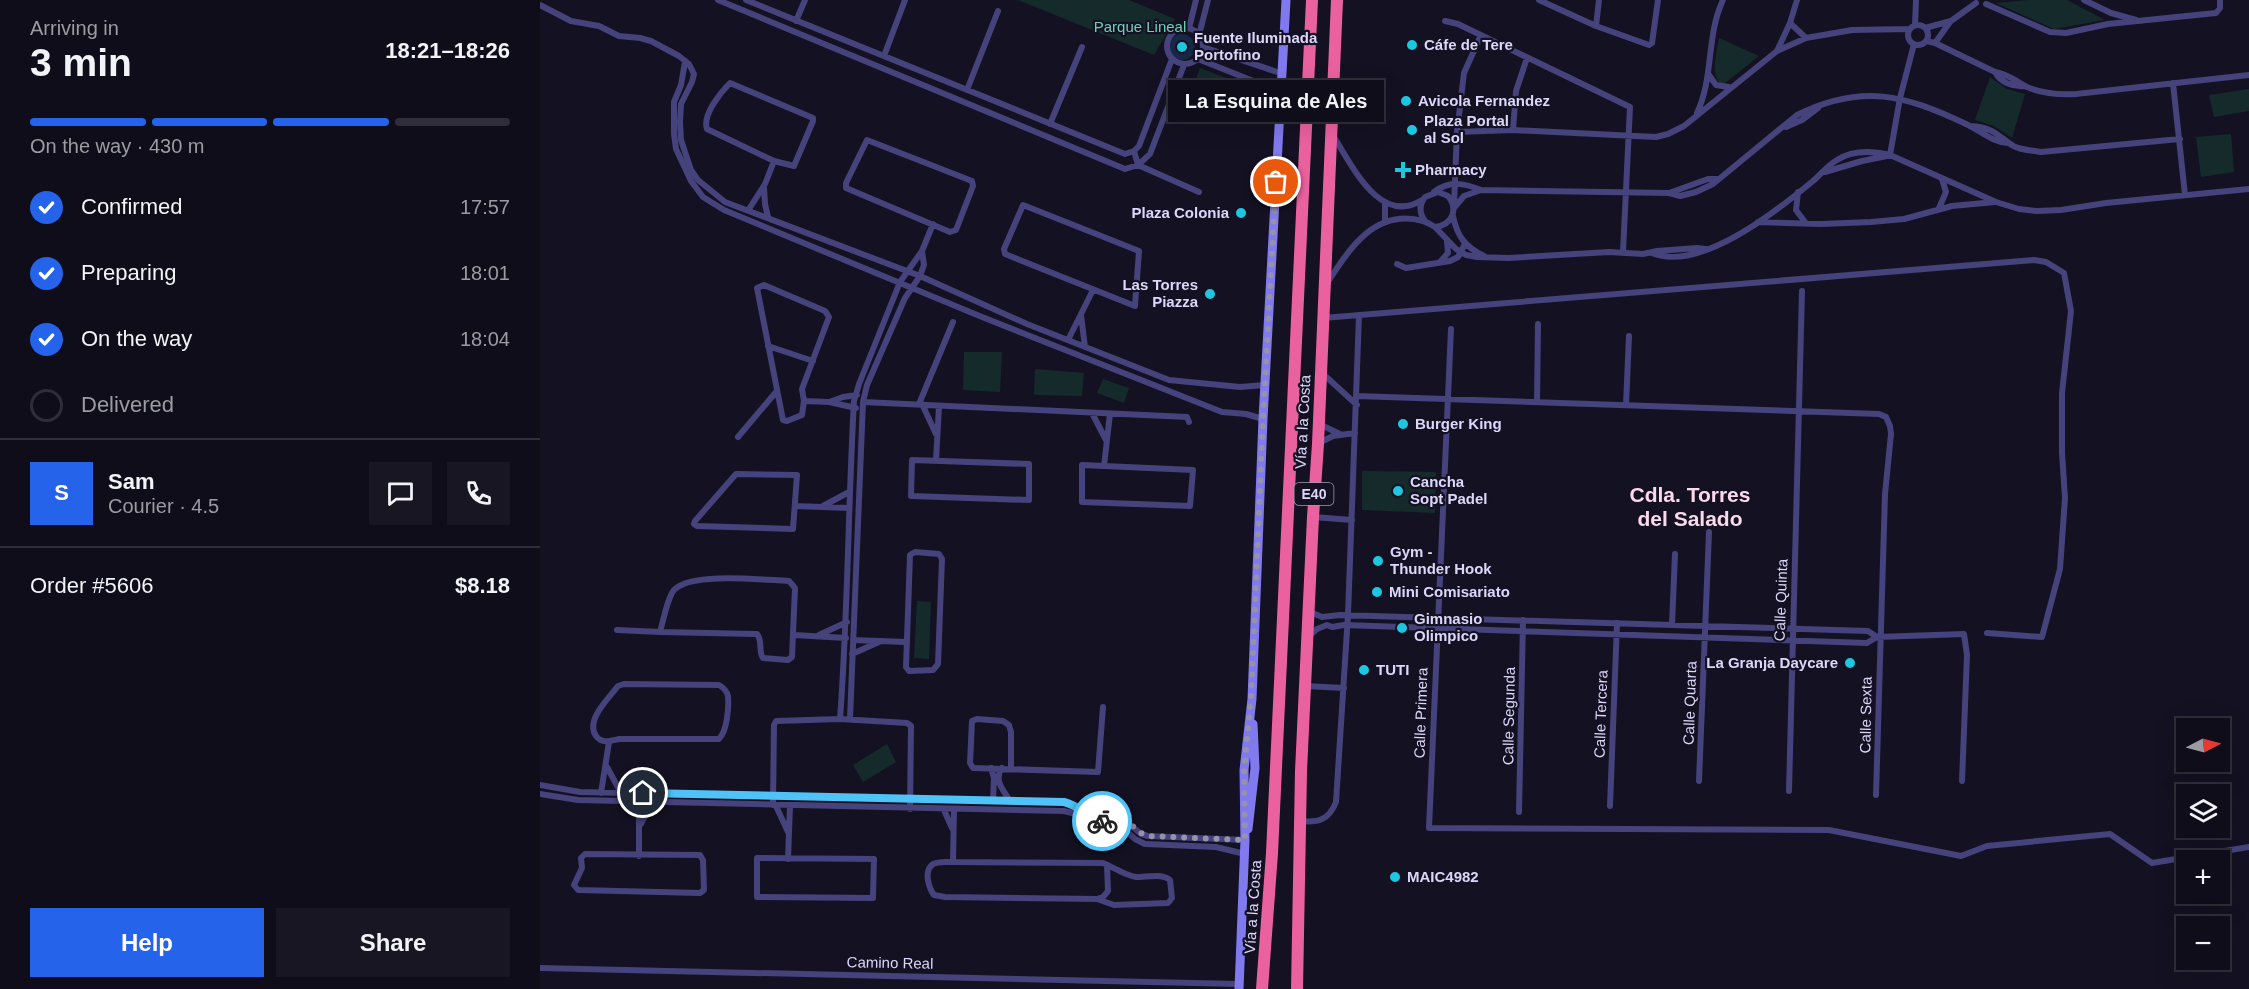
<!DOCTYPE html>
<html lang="en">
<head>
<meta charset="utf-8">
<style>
	:root { --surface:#0f0d1a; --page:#181623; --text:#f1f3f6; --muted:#9b9ca2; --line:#2f2d39; --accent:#2563eb }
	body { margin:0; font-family:Helvetica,sans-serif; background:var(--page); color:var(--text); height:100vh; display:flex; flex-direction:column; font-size:22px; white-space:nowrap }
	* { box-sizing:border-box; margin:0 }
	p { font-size:20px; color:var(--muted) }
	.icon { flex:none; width:33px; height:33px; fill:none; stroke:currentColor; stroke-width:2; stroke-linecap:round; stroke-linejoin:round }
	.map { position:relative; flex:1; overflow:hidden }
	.side { display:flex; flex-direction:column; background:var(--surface); width:540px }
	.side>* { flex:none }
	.needle { width:39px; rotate:84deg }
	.fabs { position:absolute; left:1636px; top:718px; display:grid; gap:12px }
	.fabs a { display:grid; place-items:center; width:54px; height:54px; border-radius:0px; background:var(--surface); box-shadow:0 6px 24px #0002,0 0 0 2px var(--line); font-size:30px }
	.pin { position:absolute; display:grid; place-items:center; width:51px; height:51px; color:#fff; margin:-26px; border:3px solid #fff; border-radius:50%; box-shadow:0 2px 6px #0007 }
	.courier { position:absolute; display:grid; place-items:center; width:60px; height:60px; margin:-30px; border:4px solid #4fc3f7; border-radius:50%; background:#fff; color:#222; box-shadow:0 2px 8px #0007 }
	.bubble { position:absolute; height:42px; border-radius:0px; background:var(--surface); box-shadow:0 6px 24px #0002,0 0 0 2px var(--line); font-size:20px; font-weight:800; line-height:42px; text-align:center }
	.head em { font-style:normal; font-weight:800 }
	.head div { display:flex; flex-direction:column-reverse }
	.head { display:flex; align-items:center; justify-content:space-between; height:102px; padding:0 30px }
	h1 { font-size:39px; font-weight:800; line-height:45px }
	.bar { display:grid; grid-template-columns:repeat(4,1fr); gap:9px 6px; align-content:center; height:72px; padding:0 30px }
	.bar i { height:8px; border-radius:4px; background:var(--line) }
	.bar .active { background:var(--accent) }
	.bar p { grid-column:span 4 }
	.line { display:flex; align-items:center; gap:15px; padding:0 30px; border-top:2px solid var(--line) }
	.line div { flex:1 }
	.round { display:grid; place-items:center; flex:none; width:63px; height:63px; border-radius:0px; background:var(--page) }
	ol { padding:0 30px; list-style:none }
	li { display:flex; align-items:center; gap:18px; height:66px }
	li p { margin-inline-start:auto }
	li .icon { padding:6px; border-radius:50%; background:var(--accent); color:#fff; stroke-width:4 }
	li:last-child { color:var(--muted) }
	li i { width:33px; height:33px; border:3px solid var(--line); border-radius:50% }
	.cta { display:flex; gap:12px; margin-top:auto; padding:12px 30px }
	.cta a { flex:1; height:69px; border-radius:0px; background:var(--accent); color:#fff; font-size:24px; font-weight:800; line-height:69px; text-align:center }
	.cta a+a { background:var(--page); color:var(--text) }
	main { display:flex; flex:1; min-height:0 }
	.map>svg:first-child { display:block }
</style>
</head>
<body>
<main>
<section class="side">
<div class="head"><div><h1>3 min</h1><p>Arriving in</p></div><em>18:21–18:26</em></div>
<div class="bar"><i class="active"></i><i class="active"></i><i class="active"></i><i></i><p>On the way · 430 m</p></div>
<ol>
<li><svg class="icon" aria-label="check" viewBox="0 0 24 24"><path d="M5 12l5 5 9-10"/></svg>Confirmed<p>17:57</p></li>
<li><svg class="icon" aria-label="check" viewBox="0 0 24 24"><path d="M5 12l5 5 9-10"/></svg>Preparing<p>18:01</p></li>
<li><svg class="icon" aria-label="check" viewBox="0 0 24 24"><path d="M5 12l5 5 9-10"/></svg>On the way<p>18:04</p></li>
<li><i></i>Delivered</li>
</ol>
<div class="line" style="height:108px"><b class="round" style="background:var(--accent);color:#fff">S</b><div><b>Sam</b><p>Courier · 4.5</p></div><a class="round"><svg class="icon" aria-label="chat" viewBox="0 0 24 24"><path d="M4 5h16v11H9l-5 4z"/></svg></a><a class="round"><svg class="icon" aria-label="phone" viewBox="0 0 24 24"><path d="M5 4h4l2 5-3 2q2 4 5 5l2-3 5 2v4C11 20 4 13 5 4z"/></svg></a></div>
<div class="line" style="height:78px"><div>Order #5606</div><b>$8.18</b></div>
<div class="cta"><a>Help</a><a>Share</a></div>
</section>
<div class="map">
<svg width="1709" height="989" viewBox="0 0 1709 989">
	<rect width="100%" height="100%" fill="#141122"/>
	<path fill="#152b2b" d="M478 0H589L635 19 614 55Z
		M1488 0H1527L1565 20 1514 29 1456 3Z
		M1179 38 1219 56 1185 83H1180C1170 72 1177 52 1179 38Z
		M660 68 694 81 686 103 652 90Z
		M1450 77 1467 89 1485 94 1472 138 1454 126 1435 120Z
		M1709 89V111L1674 117 1669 95Z
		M1691 134 1694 172 1661 177 1656 137Z
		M424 352H462L460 392 423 390Z
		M495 369 544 373 542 396 494 395Z
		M563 379 589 388 584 403 557 393Z
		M822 471 896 472 895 513 822 510Z
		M377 601 391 602 389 659 374 658Z
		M347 744 356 762 323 782 313 765Z"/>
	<path fill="#162846" d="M629 47a13 13 0 1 1 26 0a13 13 0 1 1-26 0Z"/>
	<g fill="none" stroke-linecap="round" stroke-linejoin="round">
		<path stroke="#46427b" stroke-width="6" d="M178 0 585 169 598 165 610 154 644 65
			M206 0 585 154 594 151 599 146 632 59
			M999 0 1056 26 1109 45 1112 43 1118 0
			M1544 0 1571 13 1596 20
			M1446 4 1510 32 1526 33 1568 24 1676 13 1680 8V0
			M0 5 31 21 59 26 79 36 100 38 111 41 139 56 149 64 154 74 152 82 141 104 140 122 141 140 151 170 158 180 185 202 380 276 487 324 629 380 700 387 725 385
			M256 21 265 0
			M905 21 918 24 1090 107 1083 252
			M1250 23 1266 38
			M1375 25 1376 0
			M1368 35a10 10 0 1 1 20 0a10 10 0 1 1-20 0Z
			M1056 26 1059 0
			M627 46a18 18 0 1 1 36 0a18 18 0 1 1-36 0Z
			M649 28 656 0
			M1385 28 1411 21 1436 3
			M659 35 668 0
			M1386 41 1395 43 1455 72C1468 74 1476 81 1487 87 1503 94 1518 95 1536 94L1709 75
			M1395 43 1410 22
			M663 47 743 74
			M1237 51 1250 23 1257 0
			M344 56 365 0
			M658 59 741 92
			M145 62 141 85 134 102V134L136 149 151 181 163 197 184 210 442 317 682 412 706 414 723 419
			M1455 72C1461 83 1473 87 1485 86
			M1169 75 1176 85 1189 87
			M190 83 273 118V121L254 166 234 161 167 129C162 115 181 92 190 83Z
			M1633 83 1645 195
			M427 90 458 11
			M1157 113C1174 77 1166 36 1183 0
			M510 124 542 47
			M1430 126C1449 127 1455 132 1469 143 1477 150 1490 150 1501 152L1640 139
			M1246 127 1262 120 1278 108
			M973 130 976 91 987 58
			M917 132 973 130 1116 137 1128 134 1144 126 1237 51 1266 38 1312 30 1370 29
			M792 134C811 163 839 227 882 200
			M327 140 432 181 433 186 416 230 410 232 306 188V183Z
			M594 151 598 165 659 192
			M1350 155 1360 98 1374 44
			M1285 172 1322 161 1347 156
			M224 188 225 204 228 217
			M894 192C910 180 924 183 941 190
			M1258 192 1256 210 1265 222
			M1129 193 1168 179H1178
			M845 203V221
			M914 204 917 132 924 73 941 35
			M483 205 599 251 595 306 465 254 464 249Z
			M914 208 924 196 941 190 1129 193 1140 196 1156 192 1173 184 1257 115C1322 83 1365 95 1426 124 1441 131 1452 142 1468 143
			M1399 208 1406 192 1402 179
			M209 209 225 184 234 161
			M913 216C917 236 925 247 944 256
			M1218 222 1281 224 1331 222 1364 219 1412 206 1455 202
			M895 227 916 249 926 255 937 257 969 258 1069 252 1103 254 1117 251 1157 248 1166 249
			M1112 253C1160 273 1238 210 1273 181 1281 174 1288 165 1297 160 1313 150 1333 151 1350 155L1456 202 1479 209 1497 211 1521 210 1566 203 1709 189
			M900 262 908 253 907 242
			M857 264 866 268 910 261 918 257 925 244
			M788 282C809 248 836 208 883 221 887 222 891 225 895 227 912 225 919 210 908 196L898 192 885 197C879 205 879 213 885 221
			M224 285 285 311 289 317 262 389 264 401 262 415 247 421 243 420 217 288Z
			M541 315 545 347
			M783 318 1494 260 1506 262 1524 273 1531 311 1522 393V453L1525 498 1520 569 1502 637 1447 633
			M911 329 889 828 1289 830 1421 856 1447 846 1570 834 1612 863 1709 847
			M528 340 553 290
			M228 346 273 361
			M782 373 817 405
			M817 396 1339 414 1346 417 1350 426 1351 434 1345 494 1336 795
			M264 401 289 402 316 408
			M289 402 303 397 317 395
			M323 402 647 417 649 422
			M997 402 998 324
			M379 404 413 322
			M382 404 396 434
			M1086 405 1089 336
			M552 413 566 440
			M779 424 800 434
			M198 437 236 392
			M779 443 793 436 815 433
			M372 460 489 464V500L371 496Z
			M396 461 399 406
			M542 465 653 470 650 506 542 502Z
			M564 466 570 414
			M196 474 257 475 253 529 157 526 154 524 155 521Z
			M255 506 309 508
			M283 506 309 492
			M773 517 812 520
			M375 552 399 554 402 559 398 664 393 670 369 671 366 667 370 555Z
			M768 611 782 617 800 615 1328 631 1337 637 1424 634 1427 655 1422 781
			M1132 625 1135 554
			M77 630 120 632 215 634H217C223 641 218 651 223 658L248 660 252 657 255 588 249 581C223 580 153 572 135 589 128 595 123 622 120 632
			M254 635 306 638
			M279 635 307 622
			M768 637 777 629 787 625 792 627 804 625 1327 643 1337 637
			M313 640 366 642
			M312 654 339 642
			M84 684 179 685C184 688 187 691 188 696 189 708 187 731 179 739H79C71 741 62 744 56 736 45 720 69 698 78 686Z
			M765 686 804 688
			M300 719C308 613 308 507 314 401L319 384 360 282 382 251 393 224
			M310 719 323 402 327 385 365 298 380 276 384 265 382 251
			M67 767 81 793
			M451 768 454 778 453 801
			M462 768C453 780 464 791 470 801
			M471 769V732L469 725 463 721 437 719 432 721 430 763 433 768 558 772 563 707
			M1159 781 1169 532
			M0 785 40 792 524 802 540 807 558 820 587 822 601 834 608 836 705 840
			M1249 791 1262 291
			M61 793 69 742
			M0 794 38 800 524 811 536 814 555 828 585 830 595 839 605 844 676 847 705 854
			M233 805 234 725 236 721 300 719 367 723 371 726 370 809
			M236 806 248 832
			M1070 806 1077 623
			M404 810 412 828
			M979 812 983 620
			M760 821C778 823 789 820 796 802L808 615 819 315
			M101 824 112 802
			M45 854 160 855 163 860 164 890 160 893 38 890 34 885 42 868 41 858Z
			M99 856V802
			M217 858 334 859 333 896V898L217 897Z
			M248 859 250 806
			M413 862 414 810
			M557 899 574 905 628 903 632 898 630 880C621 873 607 877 596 877 586 876 573 867 563 863L413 862C407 862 398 861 393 864 383 871 389 888 394 895L405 897 557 899 563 897 568 891 567 865
			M0 968 699 984"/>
		<path stroke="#807aee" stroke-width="9" d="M708 829 715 768 713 724
			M699 989 705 840 704 770 712 699 723 419 746 0"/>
		<path stroke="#ea619f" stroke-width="12" d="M722 989 732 853 772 0
			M757 989 761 771 773 517 778 444 797 0"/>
	</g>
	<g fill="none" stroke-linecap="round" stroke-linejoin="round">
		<path stroke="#9692ae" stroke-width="6" stroke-dasharray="0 10.8" d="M562 821C570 821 580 819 587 823 596 827 599 834 608 836L705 840 704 770 711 699 723 419 736 182"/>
		<path stroke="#4fc3f7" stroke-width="8" d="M103 793 524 802C540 806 547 817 562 821"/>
	</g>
	<g fill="#1dc7df" stroke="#141122" stroke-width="2">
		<circle cx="872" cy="45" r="6"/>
		<circle cx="642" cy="47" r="6"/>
		<circle cx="866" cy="101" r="6"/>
		<circle cx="872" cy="130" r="6"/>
		<path d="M860 161h6v6h6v6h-6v6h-6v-6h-6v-6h6z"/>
		<circle cx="701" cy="213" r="6"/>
		<circle cx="670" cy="294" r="6"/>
		<circle cx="863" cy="424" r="6"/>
		<circle cx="858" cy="491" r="6"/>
		<circle cx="838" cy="561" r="6"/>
		<circle cx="837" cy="592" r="6"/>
		<circle cx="862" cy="628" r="6"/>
		<circle cx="1310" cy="663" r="6"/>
		<circle cx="824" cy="670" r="6"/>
		<circle cx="855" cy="877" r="6"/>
	</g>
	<g text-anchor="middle" stroke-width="4.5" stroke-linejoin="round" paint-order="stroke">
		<rect fill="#141122" stroke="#a09cb9" stroke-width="1.5" x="754.5" y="483" width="39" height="22" rx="4.5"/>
		<g font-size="14" font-weight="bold" fill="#dcd7fa">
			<text x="774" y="499">E40</text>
		</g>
		<g font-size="15" fill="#6cd0ba" stroke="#141122">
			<text x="600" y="32">Parque Lineal</text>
		</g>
		<g font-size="15" font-weight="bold" fill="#dcd7fa" stroke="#141122" text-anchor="start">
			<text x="654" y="43">Fuente Iluminada<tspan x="654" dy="17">Portofino</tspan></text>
			<text x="884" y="50">Cáfe de Tere</text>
			<text x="878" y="106">Avicola Fernandez</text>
			<text x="884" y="126">Plaza Portal<tspan x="884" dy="17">al Sol</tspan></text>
			<text x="875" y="175">Pharmacy</text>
			<text x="689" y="218" text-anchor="end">Plaza Colonia</text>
			<text x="658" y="290" text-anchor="end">Las Torres<tspan x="658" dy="17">Piazza</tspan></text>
			<text x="875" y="429">Burger King</text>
			<text x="870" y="487">Cancha<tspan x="870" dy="17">Sopt Padel</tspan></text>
			<text x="850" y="557">Gym -<tspan x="850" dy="17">Thunder Hook</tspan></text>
			<text x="849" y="597">Mini Comisariato</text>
			<text x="874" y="624">Gimnasio<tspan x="874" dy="17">Olimpico</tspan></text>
			<text x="1298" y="668" text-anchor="end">La Granja Daycare</text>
			<text x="836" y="675">TUTI</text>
			<text x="867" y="882">MAIC4982</text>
		</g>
		<g font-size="15" fill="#dcd7fa" stroke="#141122">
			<text transform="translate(763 422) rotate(-87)" y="5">Vía a la Costa</text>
			<text transform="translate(1241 600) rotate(-88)" y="5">Calle Quinta</text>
			<text transform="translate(1150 703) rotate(-88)" y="5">Calle Quarta</text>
			<text transform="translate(881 713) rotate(-88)" y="5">Calle Primera</text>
			<text transform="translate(1061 714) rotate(-88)" y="5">Calle Tercera</text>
			<text transform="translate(1326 715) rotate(-89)" y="5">Calle Sexta</text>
			<text transform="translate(969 716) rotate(-89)" y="5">Calle Segunda</text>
			<text transform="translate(713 907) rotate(-86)" y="5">Vía a la Costa</text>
			<text transform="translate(350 963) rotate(1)" y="5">Camino Real</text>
		</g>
		<g font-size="21" font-weight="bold" fill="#fad9ed" stroke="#141122">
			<text x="1150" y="502">Cdla. Torres<tspan x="1150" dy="24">del Salado</tspan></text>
		</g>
	</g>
</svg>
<div class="fabs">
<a><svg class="needle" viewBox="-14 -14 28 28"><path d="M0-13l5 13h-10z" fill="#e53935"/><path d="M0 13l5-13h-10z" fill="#9b9ca2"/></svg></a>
<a><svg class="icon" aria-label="layers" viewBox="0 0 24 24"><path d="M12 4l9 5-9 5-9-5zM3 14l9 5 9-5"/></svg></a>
<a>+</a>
<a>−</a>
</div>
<div class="pin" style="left:736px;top:182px;background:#ea580c"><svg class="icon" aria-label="bag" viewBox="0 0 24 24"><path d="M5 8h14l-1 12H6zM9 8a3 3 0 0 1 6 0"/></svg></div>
<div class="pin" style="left:103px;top:793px;background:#1f2937"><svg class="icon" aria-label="home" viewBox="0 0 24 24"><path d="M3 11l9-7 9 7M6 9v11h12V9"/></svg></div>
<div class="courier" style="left:562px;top:821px"><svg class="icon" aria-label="bike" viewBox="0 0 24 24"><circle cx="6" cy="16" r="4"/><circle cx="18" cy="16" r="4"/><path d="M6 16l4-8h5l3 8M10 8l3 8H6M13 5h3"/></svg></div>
<div class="bubble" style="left:628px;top:80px;width:216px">La Esquina de Ales</div>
</div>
</main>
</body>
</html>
